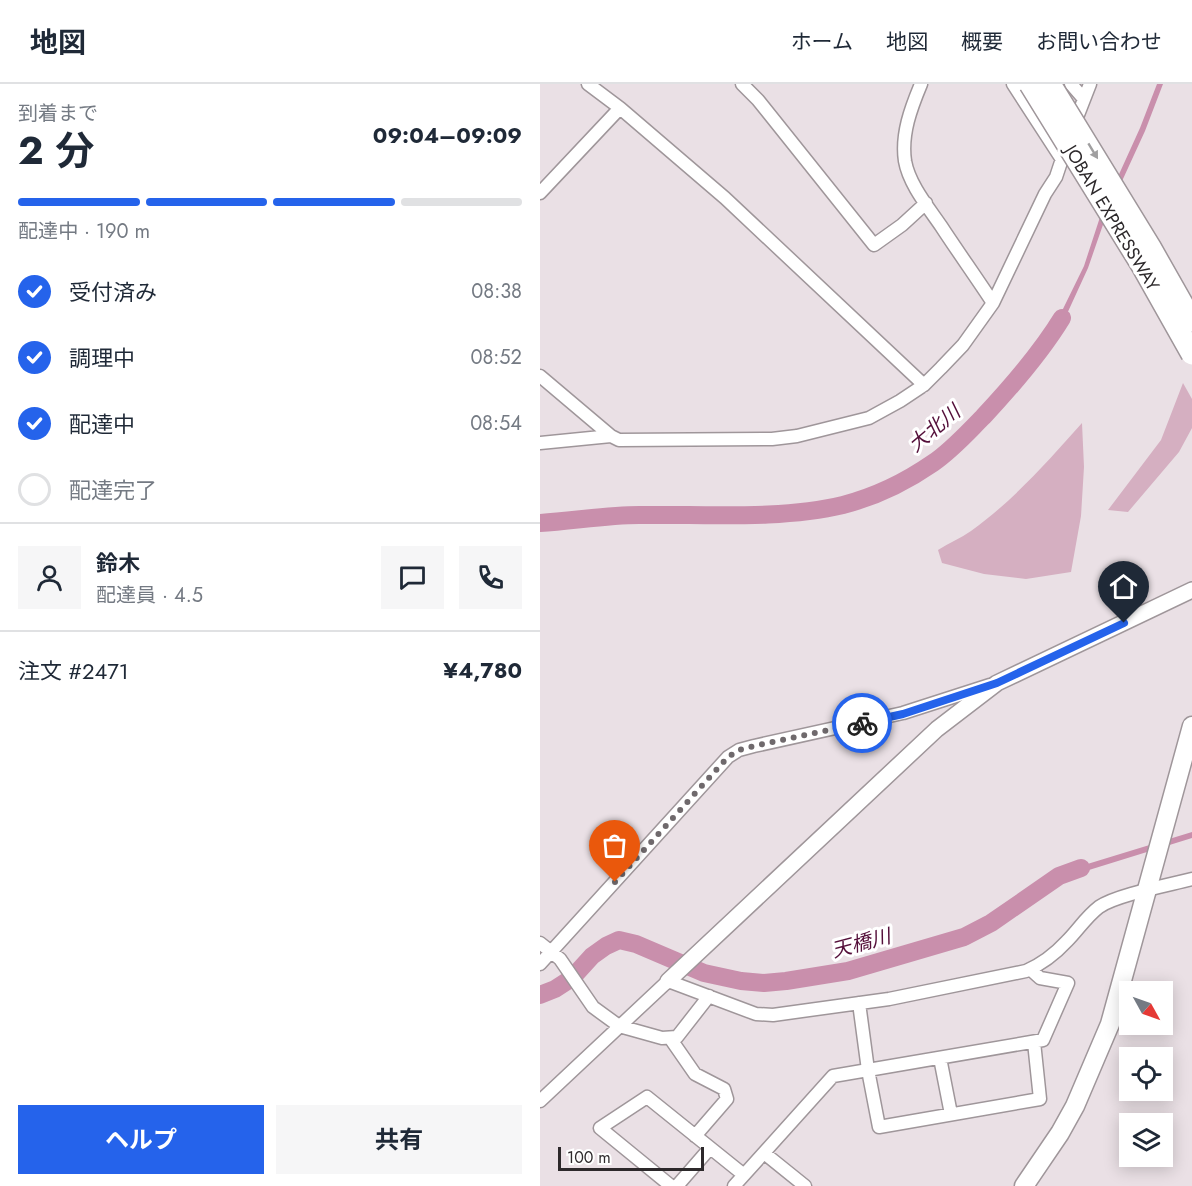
<!DOCTYPE html>
<html lang="ja">
<head>
<meta charset="utf-8">
<style>
	:root { --surface:#fff; --page:#f6f6f7; --text:#1f2937; --muted:#747a83; --line:#e0e1e3; --accent:#2563eb }
	body { margin:0; font-family:Jost,"Noto Sans JP",sans-serif; background:var(--page); color:var(--text); height:100vh; display:flex; flex-direction:column; font-size:22px; white-space:nowrap }
	* { box-sizing:border-box; margin:0 }
	p { font-size:20px; color:var(--muted) }
	.icon { flex:none; width:33px; height:33px; fill:none; stroke:currentColor; stroke-width:2; stroke-linecap:round; stroke-linejoin:round }
	.map { position:relative; flex:1; overflow:hidden }
	.side { display:flex; flex-direction:column; background:var(--surface); width:540px }
	.side>* { flex:none }
	.needle { width:39px; rotate:130deg }
	.controls { position:absolute; left:579px; top:897px; display:grid; gap:12px }
	.controls a { display:grid; place-items:center; width:54px; height:54px; border-radius:0px; background:var(--surface); box-shadow:0 3px 15px #0003; font-size:30px }
	.scale { position:absolute; left:18px; bottom:15px; width:146px; box-sizing:border-box; padding-left:6px; border:3px solid #2d292b; border-top:0; font-size:16px; line-height:21px; white-space:nowrap; color:#2d292b; -webkit-text-stroke:4px #fff; paint-order:stroke }
	.pin { position:absolute; display:grid; place-items:center; width:51px; height:51px; color:#fff; margin:-62px -26px; border-radius:50% 50% 50% 0; rotate:-45deg; box-shadow:0 0 6px #0007 }
	.pin .icon { rotate:45deg }
	.courier { position:absolute; display:grid; place-items:center; width:60px; height:60px; margin:-30px; border:4px solid #2563eb; border-radius:50%; background:#fff; color:#222; box-shadow:0 2px 8px #0007 }
	.overview em { font-style:normal; font-weight:700 }
	.overview div { display:flex; flex-direction:column-reverse }
	.overview { display:flex; align-items:center; justify-content:space-between; height:102px; padding:0 18px }
	h1 { font-size:39px; font-weight:700; line-height:45px }
	.bar { display:grid; grid-template-columns:repeat(4,1fr); gap:9px 6px; align-content:center; height:72px; padding:0 18px }
	.bar i { height:8px; border-radius:4px; background:var(--line) }
	.bar .on { background:var(--accent) }
	.bar p { grid-column:span 4 }
	.line { display:flex; align-items:center; gap:15px; padding:0 18px; border-top:2px solid var(--line) }
	.line div { flex:1 }
	.round { display:grid; place-items:center; flex:none; width:63px; height:63px; border-radius:0px; background:var(--page) }
	ol { padding:0 18px; list-style:none }
	li { display:flex; align-items:center; gap:18px; height:66px }
	li p { margin-inline-start:auto }
	li .icon { padding:6px; border-radius:50%; background:var(--accent); color:#fff; stroke-width:4 }
	li:last-child { color:var(--muted) }
	li i { width:33px; height:33px; border:3px solid var(--line); border-radius:50% }
	.button { display:flex; gap:12px; margin-top:auto; padding:12px 18px }
	.button a { flex:1; height:69px; border-radius:0px; background:var(--accent); color:#fff; font-size:24px; font-weight:700; line-height:69px; text-align:center }
	.button a+a { background:var(--page); color:var(--text) }
	header { display:flex; align-items:center; gap:36px; box-sizing:border-box; height:84px; padding:0 30px; background:var(--surface); border-bottom:2px solid var(--line) }
	header strong { font-size:28px }
	nav { display:flex; gap:33px; margin-inline-start:auto; font-size:21px }
	main { display:flex; flex:1; min-height:0 }
	.map>svg:first-child { display:block }
</style>
</head>
<body>
<header>
<strong>地図</strong>
<nav><a>ホーム</a><a>地図</a><a>概要</a><a>お問い合わせ</a></nav>
</header>
<main>
<section class="side">
<div class="overview"><div><h1>2 分</h1><p>到着まで</p></div><em>09:04–09:09</em></div>
<div class="bar"><i class="on"></i><i class="on"></i><i class="on"></i><i></i><p>配達中 · 190 m</p></div>
<ol>
<li><svg class="icon" aria-label="check" viewBox="0 0 24 24"><path d="M5 12l5 5 9-10"/></svg>受付済み<p>08:38</p></li>
<li><svg class="icon" aria-label="check" viewBox="0 0 24 24"><path d="M5 12l5 5 9-10"/></svg>調理中<p>08:52</p></li>
<li><svg class="icon" aria-label="check" viewBox="0 0 24 24"><path d="M5 12l5 5 9-10"/></svg>配達中<p>08:54</p></li>
<li><i></i>配達完了</li>
</ol>
<div class="line" style="height:108px"><a class="round"><svg class="icon" aria-label="person" viewBox="0 0 24 24"><circle cx="12" cy="8" r="4"/><path d="M4 21q1-7 8-7t8 7"/></svg></a><div><b>鈴木</b><p>配達員 · 4.5</p></div><a class="round"><svg class="icon" aria-label="chat" viewBox="0 0 24 24"><path d="M4 5h16v11H9l-5 4z"/></svg></a><a class="round"><svg class="icon" aria-label="phone" viewBox="0 0 24 24"><path d="M5 4h4l2 5-3 2q2 4 5 5l2-3 5 2v4C11 20 4 13 5 4z"/></svg></a></div>
<div class="line" style="height:78px"><div>注文 #2471</div><b>¥4,780</b></div>
<div class="button"><a>ヘルプ</a><a>共有</a></div>
</section>
<div class="map">
<svg width="652" height="1102" viewBox="0 0 652 1102">
	<rect width="100%" height="100%" fill="#eae0e5"/>
	<path fill="#d5afc1" d="M643 299 652 315V344L639 368 588 428 568 426 621 356Z
		M542 339 544 383 541 432 531 488 486 495 444 490 402 479 398 466C409 459 421 454 431 447 473 417 508 377 542 339Z"/>
	<path fill="#c98fac" d="M617 0H623L605 47 566 132 548 184 526 232 512 256 508 252 521 229 544 182 561 130 600 44Z
		M652 748V754L520 795 518 789Z"/>
	<g fill="none" stroke-linecap="round" stroke-linejoin="round">
		<path stroke="#c98fac" stroke-width="18" d="M0 439C33 437 67 431 99 431 163 430 241 436 303 421 334 413 367 397 393 379 412 366 427 349 443 333 472 302 500 270 522 234
			M0 911 15 905 32 894 52 872 66 862 79 856 96 860 164 889 201 897 224 899 246 897 308 887 424 853 451 839 519 792 541 784"/>
		<defs>
			<path id="minor" d="M48 0 80 24 185 114 384 301
				M202 0 218 16 334 161 362 141 386 119
				M381 0C371 24 361 50 365 77 369 100 388 123 401 142 418 168 436 193 453 219
				M473 0 521 74
				M531 0 544 15
				M534 41 550 0
				M0 109 80 24
				M0 292 71 352 79 356 232 355 257 352 329 334 360 317 384 301 401 284 423 261 453 219 505 110 516 93 528 57
				M0 359 71 352
				M0 859 20 875 53 923 79 942 122 954 137 953 169 912
				M0 880 188 673 199 666 214 662 363 629 450 601
				M319 919 328 986 503 956 528 899 500 894 490 885
				M130 954 155 990 184 1005 187 1015 155 1052
				M400 974 411 1030
				M0 1017 128 897 216 930 233 931 349 915 486 887C502 880 515 870 527 857 538 846 546 833 559 823 576 811 629 801 652 795
				M224 1069 265 1102
				M131 1102 60 1044 107 1013 204 1091
				M137 1102 170 1064
				M194 1102 293 992 328 986 339 1043 500 1015 494 958"/>
			<path id="tertiary" d="M128 897 397 645 457 599 652 506"/>
			<path id="primary" d="M484 1102 520 1049 535 1022 570 940 652 642"/>
		</defs>
		<use href="#minor" stroke="#9f969a" stroke-width="15"/>
		<use href="#tertiary" stroke="#9f969a" stroke-width="18"/>
		<use href="#primary" stroke="#9f969a" stroke-width="21"/>
		<use href="#minor" stroke="#fff" stroke-width="12"/>
		<use href="#tertiary" stroke="#fff" stroke-width="15"/>
		<use href="#primary" stroke="#fff" stroke-width="18"/>
		<defs>
			<path id="motorway-bridge" d="M490 0 603 183 652 270
				M510 0 610 163 652 237"/>
		</defs>
		<use href="#motorway-bridge" stroke="#9f969a" stroke-width="24" stroke-linecap="butt"/>
		<use href="#motorway-bridge" stroke="#fff" stroke-width="21"/>
	</g>
	<defs><path id="oneway-solid" d="M-6-.8H1V-3.2L6.5 0L1 3.2V.8H-6Z" transform="scale(1.5)"/></defs>
	<use fill="#a09fa0" href="#oneway-solid" transform="translate(553 67) rotate(59)"/>
	<g fill="none" stroke-linecap="round" stroke-linejoin="round">
		<path stroke="#6f696c" stroke-width="6" stroke-dasharray="0 10.8" d="M75 798 188 673 199 666 214 662 322 639"/>
		<path stroke="#2563eb" stroke-width="8" d="M322 639 363 630 457 599 584 539"/>
	</g>
	<g text-anchor="middle" stroke-width="6" stroke-linejoin="round" paint-order="stroke">
		<g font-size="18" fill="#2d292b" stroke="#fff">
			<text transform="translate(572 134) rotate(59)" y="6">JOBAN EXPRESSWAY</text>
		</g>
		<g font-size="20" font-style="italic" fill="#540f3a" stroke="#fff">
			<text transform="translate(394 344) rotate(-40)" y="7">大北川</text>
			<text transform="translate(321 859) rotate(-15)" y="7">天橋川</text>
		</g>
	</g>
</svg>
<div class="controls">
<a><svg class="needle" viewBox="-14 -14 28 28"><path d="M0-13l5 13h-10z" fill="#e53935"/><path d="M0 13l5-13h-10z" fill="#747a83"/></svg></a>
<a><svg class="icon" aria-label="locate" viewBox="0 0 24 24"><circle cx="12" cy="12" r="6"/><path d="M12 2v4M12 18v4M2 12h4M18 12h4"/></svg></a>
<a><svg class="icon" aria-label="layers" viewBox="0 0 24 24"><path d="M12 4l9 5-9 5-9-5zM3 14l9 5 9-5"/></svg></a>
</div>
<div class="scale">100 m</div>
<div class="pin" style="left:75px;top:798px;background:#ea580c"><svg class="icon" aria-label="bag" viewBox="0 0 24 24"><path d="M5 8h14l-1 12H6zM9 8a3 3 0 0 1 6 0"/></svg></div>
<div class="pin" style="left:584px;top:539px;background:#1f2937"><svg class="icon" aria-label="home" viewBox="0 0 24 24"><path d="M3 11l9-7 9 7M6 9v11h12V9"/></svg></div>
<div class="courier" style="left:322px;top:639px"><svg class="icon" aria-label="bike" viewBox="0 0 24 24"><circle cx="6" cy="16" r="4"/><circle cx="18" cy="16" r="4"/><path d="M6 16l4-8h5l3 8M10 8l3 8H6M13 5h3"/></svg></div>
</div>
</main>
</body>
</html>
